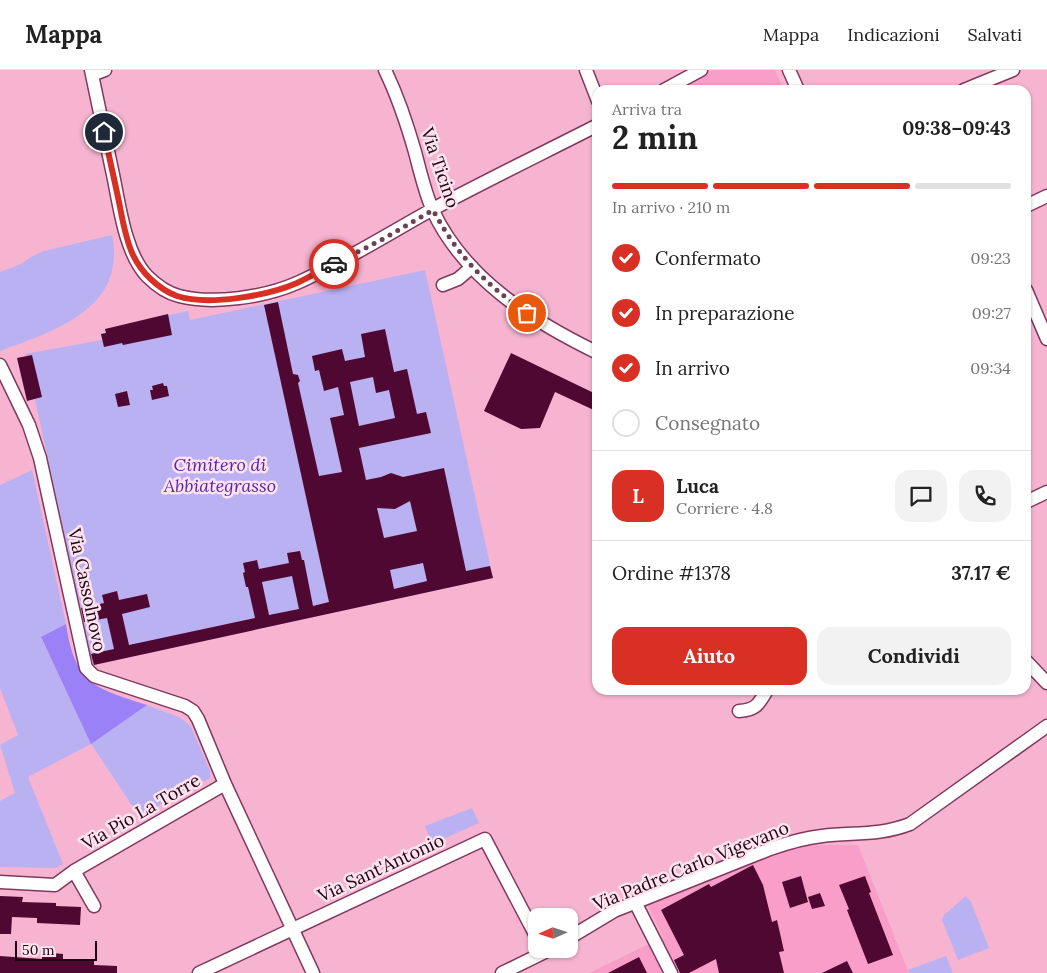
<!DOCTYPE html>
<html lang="it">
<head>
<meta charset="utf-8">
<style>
	:root { --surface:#fff; --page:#f2f2f2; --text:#222; --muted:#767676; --line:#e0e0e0; --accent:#d93025 }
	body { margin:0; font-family:Lora,serif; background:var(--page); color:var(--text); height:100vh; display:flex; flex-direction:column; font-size:19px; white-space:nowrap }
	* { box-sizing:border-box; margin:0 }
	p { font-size:16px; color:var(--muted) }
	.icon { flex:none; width:28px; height:28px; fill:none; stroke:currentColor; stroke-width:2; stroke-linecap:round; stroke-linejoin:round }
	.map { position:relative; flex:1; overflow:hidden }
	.side { position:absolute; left:592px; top:15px; width:439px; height:610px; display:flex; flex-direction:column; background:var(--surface); border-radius:15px; box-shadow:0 1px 4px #0004 }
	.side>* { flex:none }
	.needle { width:32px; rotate:267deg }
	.tools { position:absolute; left:528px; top:838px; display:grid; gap:10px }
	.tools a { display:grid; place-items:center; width:50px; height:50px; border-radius:10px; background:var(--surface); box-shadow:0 1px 4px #0004; font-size:25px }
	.scale { position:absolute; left:15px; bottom:12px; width:82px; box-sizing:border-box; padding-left:5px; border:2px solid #1f0412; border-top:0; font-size:14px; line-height:18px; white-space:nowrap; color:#1f0412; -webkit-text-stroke:4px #fee3ee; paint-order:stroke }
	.pin { position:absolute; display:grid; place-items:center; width:42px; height:42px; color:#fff; margin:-21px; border:2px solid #fff; border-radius:50%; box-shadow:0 1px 5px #0007 }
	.courier { position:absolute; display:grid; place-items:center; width:50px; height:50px; margin:-25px; border:4px solid #d93025; border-radius:50%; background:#fff; color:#222; box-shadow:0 1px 6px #0007 }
	.headline em { font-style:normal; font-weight:800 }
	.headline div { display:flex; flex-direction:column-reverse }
	.headline { display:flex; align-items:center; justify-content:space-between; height:85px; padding:0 20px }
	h1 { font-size:32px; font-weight:800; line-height:38px }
	.bar { display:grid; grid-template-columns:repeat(4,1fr); gap:8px 5px; align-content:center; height:60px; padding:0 20px }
	.bar i { height:6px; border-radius:4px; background:var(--line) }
	.bar .selected { background:var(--accent) }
	.bar p { grid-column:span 4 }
	.line { display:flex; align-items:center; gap:12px; padding:0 20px; border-top:1px solid var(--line) }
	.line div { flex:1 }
	.round { display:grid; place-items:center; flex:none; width:52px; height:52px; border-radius:15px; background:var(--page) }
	ol { padding:0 20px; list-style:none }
	li { display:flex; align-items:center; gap:15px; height:55px }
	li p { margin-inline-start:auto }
	li .icon { padding:5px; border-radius:50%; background:var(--accent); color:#fff; stroke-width:4 }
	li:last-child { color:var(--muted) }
	li i { width:28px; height:28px; border:2px solid var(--line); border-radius:50% }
	.button { display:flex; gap:10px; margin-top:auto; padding:10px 20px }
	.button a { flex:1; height:58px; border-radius:15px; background:var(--accent); color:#fff; font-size:20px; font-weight:800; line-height:58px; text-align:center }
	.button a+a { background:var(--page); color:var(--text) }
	header { display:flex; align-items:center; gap:30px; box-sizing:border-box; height:70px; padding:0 25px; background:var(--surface); border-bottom:1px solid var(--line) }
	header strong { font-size:24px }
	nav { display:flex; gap:28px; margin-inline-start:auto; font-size:18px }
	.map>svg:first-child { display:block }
</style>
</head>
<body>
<header>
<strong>Mappa</strong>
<nav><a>Mappa</a><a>Indicazioni</a><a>Salvati</a></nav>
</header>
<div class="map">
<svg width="1047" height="903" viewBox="0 0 1047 903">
	<rect width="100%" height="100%" fill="#f7b4d1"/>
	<path fill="#f99ec8" d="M712 0H775L784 20H675Z
		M801 775H858L909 903H589L663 867 647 834 776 781Z"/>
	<path fill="#bab1f2" d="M112 165C127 239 54 261 0 281V202L21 194 31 187 44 181Z
		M425 200 493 508 93 595 25 284 102 270 101 264 106 263 105 259 188 241 190 250Z
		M32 400 66 554 41 568 91 673 147 635 181 648 191 657 210 701V708L139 746 91 674 28 707 63 794 56 798 0 797V731L15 723 0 675 18 665 0 618V415Z
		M472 738 479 753 432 774 425 756Z
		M966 826 971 832 989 878 958 890 942 850 944 845Z
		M946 886 953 903H909L908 900Z"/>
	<path fill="#9b81f7" d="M66 554C75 614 94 618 147 635L91 674 41 567Z"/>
	<path fill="#4f0831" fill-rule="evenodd" d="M278 232 293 304 298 305 300 311 298 313 319 406 342 402 330 348 344 345 338 317 324 321 319 300 315 301 312 286 342 279 345 291 365 287 361 264 385 259 394 302 407 299 417 344 426 342 431 363 359 378 366 410 381 407 391 403 403 407 444 398 466 501 490 496 493 508 94 595 91 584 114 579 107 548 84 552 81 538 104 533 102 525 117 521 119 530 147 524 150 537 122 544 129 575 255 548 248 517H246L243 503 245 502 243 493 257 490 259 499 289 493 287 483 300 481 302 490H304L313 536 329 532 264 235ZM373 307 376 323 389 320 395 348 359 356 350 312ZM410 431 417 461 384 468 377 438 395 439ZM423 493 427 511 394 519 390 500ZM292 506 299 539 269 545 262 512Z
		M168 244 172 265 123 275 122 273 104 277 101 264 106 263 105 259Z
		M511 283 598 325V342L555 322 540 358 521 359 484 341Z
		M32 285 42 327 27 331 17 288Z
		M163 313 164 316H167L169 326 152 330 150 320H153L152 316Z
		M127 321 130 335 118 337 115 324Z
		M753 795 763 815 772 852 777 850 784 881 779 882 784 903H719L716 889 689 903H680L674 890 684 885 661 840 709 814 711 817Z
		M801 806 808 832 790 838 782 812Z
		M865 806 871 822 869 823 893 885 868 894 847 840 849 839 839 815Z
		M820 823 825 836 812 839 808 827Z
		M0 826 23 827 22 832 56 833V836L81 837 80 855 37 853V848L12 847 11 864H0Z
		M42 882 63 884V890L94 891V895L117 896V903H0V886L42 889Z
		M639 887 647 903H608Z
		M847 891 853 903H822Z"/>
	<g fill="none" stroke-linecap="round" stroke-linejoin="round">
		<defs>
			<path id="minor" d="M91 0C98 33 105 66 112 100 119 131 124 182 147 206 155 214 167 223 179 226 213 235 265 227 297 213 344 192 388 164 433 139 487 110 543 83 598 55
				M385 0C398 27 407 54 415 82 420 101 425 123 433 141 465 209 532 251 598 283
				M586 0 598 31
				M789 0 798 20
				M92 5 105 0
				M664 20 701 0
				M964 20 1013 0
				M1026 136 1047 126
				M443 215 458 209 472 197
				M1026 220 1047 269
				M0 295 29 355 40 388 86 598 94 606 185 636 193 641 198 649 225 714 313 903
				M1026 432 1047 422
				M1026 591 1047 613
				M739 641C756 640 759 634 767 620
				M74 801 94 836
				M0 812 55 815 74 801 225 714
				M636 834 671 903
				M569 868 614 841 770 779C787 773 804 768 822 766 853 762 879 766 910 754L1047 656
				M199 903 485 769 536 866
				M502 903 551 879"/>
		</defs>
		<use href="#minor" stroke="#81385d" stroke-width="15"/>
		<use href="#minor" stroke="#fff" stroke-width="12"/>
	</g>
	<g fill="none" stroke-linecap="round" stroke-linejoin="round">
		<path stroke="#6b4255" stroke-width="5" stroke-dasharray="0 9" d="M334 194 383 169 433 140C458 186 484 213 527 243"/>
		<path stroke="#d93025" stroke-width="6" d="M104 62C109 87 115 112 120 137 123 153 126 170 133 185 141 202 158 219 177 226 208 236 267 226 297 213 310 207 322 200 334 194"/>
	</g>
	<g text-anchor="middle" stroke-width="5" stroke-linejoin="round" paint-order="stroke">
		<g font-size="18" fill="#1f0412" stroke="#fee3ee">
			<text transform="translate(440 98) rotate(71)" y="6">Via Ticino</text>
			<text transform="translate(87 520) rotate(78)" y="6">Via Cassolnovo</text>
			<text transform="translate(141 742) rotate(-30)" y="6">Via Pio La Torre</text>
			<text transform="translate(691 796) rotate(-22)" y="6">Via Padre Carlo Vigevano</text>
			<text transform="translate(381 798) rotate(-25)" y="6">Via Sant'Antonio</text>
		</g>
		<g font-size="18" font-style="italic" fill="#5424ae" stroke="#fee3ee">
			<text x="220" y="401">Cimitero di<tspan x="220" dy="21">Abbiategrasso</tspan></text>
		</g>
	</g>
</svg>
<div class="tools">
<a><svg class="needle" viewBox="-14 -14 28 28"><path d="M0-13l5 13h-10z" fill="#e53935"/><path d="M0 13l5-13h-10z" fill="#767676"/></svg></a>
</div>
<div class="scale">50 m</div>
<div class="pin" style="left:527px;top:243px;background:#ea580c"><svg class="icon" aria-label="bag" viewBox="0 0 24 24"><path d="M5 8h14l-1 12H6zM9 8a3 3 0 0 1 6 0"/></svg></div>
<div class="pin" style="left:104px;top:62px;background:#1f2937"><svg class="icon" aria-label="home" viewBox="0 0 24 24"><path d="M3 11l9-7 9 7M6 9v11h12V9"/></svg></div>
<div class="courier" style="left:334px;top:194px"><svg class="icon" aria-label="car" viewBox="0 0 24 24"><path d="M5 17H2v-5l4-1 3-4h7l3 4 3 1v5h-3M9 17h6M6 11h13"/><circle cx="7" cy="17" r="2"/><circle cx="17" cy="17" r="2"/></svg></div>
<section class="side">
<div class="headline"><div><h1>2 min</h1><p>Arriva tra</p></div><em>09:38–09:43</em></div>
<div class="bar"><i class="selected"></i><i class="selected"></i><i class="selected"></i><i></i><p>In arrivo · 210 m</p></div>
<ol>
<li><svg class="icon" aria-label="check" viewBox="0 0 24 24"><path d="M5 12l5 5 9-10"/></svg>Confermato<p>09:23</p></li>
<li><svg class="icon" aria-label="check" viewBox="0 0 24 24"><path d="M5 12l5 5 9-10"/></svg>In preparazione<p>09:27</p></li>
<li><svg class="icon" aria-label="check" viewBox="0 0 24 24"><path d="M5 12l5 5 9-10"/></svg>In arrivo<p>09:34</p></li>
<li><i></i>Consegnato</li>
</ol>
<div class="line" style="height:90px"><b class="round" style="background:var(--accent);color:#fff">L</b><div><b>Luca</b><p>Corriere · 4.8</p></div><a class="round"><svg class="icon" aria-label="chat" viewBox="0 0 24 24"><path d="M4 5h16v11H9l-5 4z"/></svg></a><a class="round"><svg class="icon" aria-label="phone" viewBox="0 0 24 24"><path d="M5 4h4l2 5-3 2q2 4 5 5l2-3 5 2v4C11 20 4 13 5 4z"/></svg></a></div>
<div class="line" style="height:65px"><div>Ordine #1378</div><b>37.17 €</b></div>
<div class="button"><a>Aiuto</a><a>Condividi</a></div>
</section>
</div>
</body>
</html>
